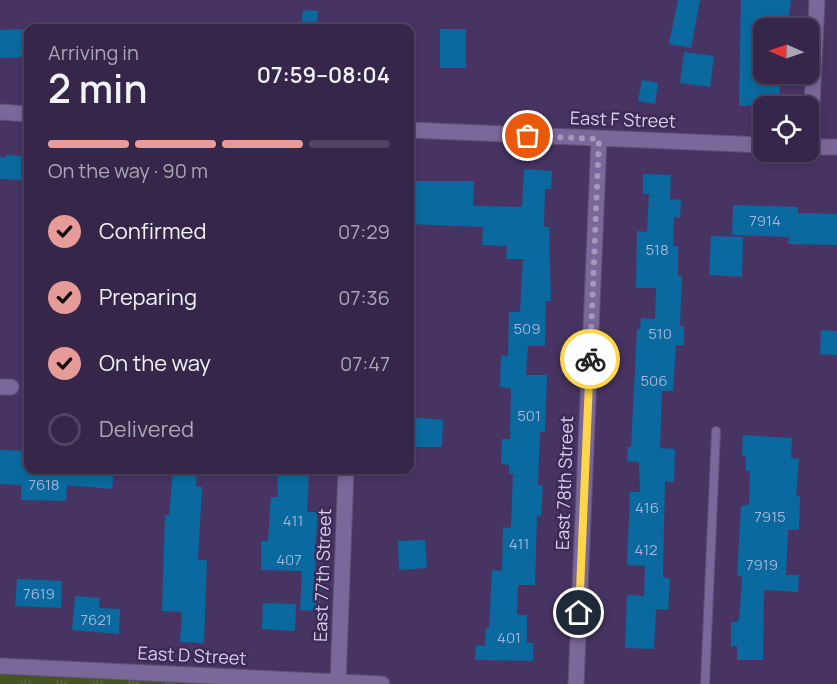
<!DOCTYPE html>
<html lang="en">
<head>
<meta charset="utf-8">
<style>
	:root { --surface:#36274a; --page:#413354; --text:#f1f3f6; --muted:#aaa5b5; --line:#504462; --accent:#e69b98 }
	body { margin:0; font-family:Manrope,sans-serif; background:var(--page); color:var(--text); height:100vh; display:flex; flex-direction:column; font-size:22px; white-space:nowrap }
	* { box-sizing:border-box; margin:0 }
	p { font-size:20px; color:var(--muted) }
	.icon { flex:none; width:33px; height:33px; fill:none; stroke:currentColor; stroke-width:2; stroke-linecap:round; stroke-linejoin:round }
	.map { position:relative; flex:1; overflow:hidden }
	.drawer { position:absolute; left:24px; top:24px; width:390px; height:450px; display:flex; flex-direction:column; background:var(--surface); border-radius:12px; box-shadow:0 3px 9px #0003,0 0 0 2px var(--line) }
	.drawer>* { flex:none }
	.needle { width:39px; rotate:272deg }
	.fabs { position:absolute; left:753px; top:18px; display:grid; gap:12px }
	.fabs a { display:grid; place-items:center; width:66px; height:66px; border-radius:12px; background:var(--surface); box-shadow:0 3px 9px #0003,0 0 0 2px var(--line); font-size:30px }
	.pin { position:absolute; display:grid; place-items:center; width:51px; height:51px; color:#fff; margin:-26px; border:3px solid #fff; border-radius:50%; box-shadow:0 2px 6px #0007 }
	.courier { position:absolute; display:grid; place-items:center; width:60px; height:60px; margin:-30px; border:4px solid #ffd54a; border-radius:50%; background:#fff; color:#222; box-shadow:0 2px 8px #0007 }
	.head em { font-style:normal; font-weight:600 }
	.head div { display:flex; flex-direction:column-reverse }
	.head { display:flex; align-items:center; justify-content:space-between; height:102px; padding:0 24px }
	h1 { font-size:39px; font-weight:600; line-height:45px }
	.bar { display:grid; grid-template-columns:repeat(4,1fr); gap:9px 6px; align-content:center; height:72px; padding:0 24px }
	.bar i { height:8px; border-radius:4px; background:var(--line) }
	.bar .selected { background:var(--accent) }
	.bar p { grid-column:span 4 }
	ol { padding:0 24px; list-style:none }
	li { display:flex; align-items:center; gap:18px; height:66px }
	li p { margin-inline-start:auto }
	li .icon { padding:6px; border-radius:50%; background:var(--accent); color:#111; stroke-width:4 }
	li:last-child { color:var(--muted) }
	li i { width:33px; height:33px; border:3px solid var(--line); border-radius:50% }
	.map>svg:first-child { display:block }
</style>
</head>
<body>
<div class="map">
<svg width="837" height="684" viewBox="0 0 837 684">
	<defs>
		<pattern id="park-tufts" width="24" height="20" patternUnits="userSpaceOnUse" patternTransform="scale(1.5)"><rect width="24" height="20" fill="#45531e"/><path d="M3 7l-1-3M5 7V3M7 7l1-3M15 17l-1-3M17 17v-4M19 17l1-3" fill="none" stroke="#5f6b3f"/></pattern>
	</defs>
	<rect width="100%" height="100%" fill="#483463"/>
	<path fill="url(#park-tufts)" d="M0 666 382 684H0Z"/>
	<path fill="#0a699e" d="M678 0H700L691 48 669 44Z
		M741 0H791L787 28H764V75H781L779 101H770L769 106H739Z
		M303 10 318 11 317 28H301Z
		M27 29 28 57 0 58V30Z
		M440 29H466V68H440Z
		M684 52 714 56 710 87 680 83Z
		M642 80 658 83 655 104 638 101Z
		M6 155 21 156V180L0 179V157L6 158Z
		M524 169 552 171 551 189H545L544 227H549L551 301H546L545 346H528L526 375H547L545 432H540L538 485 543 486 541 516 537 515 535 585H518L517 615H527V643H533V661L475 660 476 645 485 646 486 628H489L492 570 502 571 503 527 511 528 513 474H509V465L501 464 502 439H510L511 388 500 387 501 355 508 356 509 312H520L523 259H506L507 246 482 245 483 227 410 224V181H474L473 206 522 207Z
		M643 174 671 175 670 199 681 200 680 218 674 217 673 246H678V276H682L680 326H684V345H676L673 391H662L660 448 675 449 674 482 665 481 663 577 670 579 668 610 656 609 654 649 625 648 627 595 644 596 645 566 627 565 630 492H640L639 462 627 461 628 447H631L637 329H640L641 318 655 319 656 288H636L637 231 647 232 649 194H643Z
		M733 205 798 207V213L837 214V245L788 244 789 237 732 235Z
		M711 236 743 237 742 277 709 275Z
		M821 330 837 331V355L820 354Z
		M410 417 443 420 442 447H410Z
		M743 435 792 438 791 458 799 459 796 496H800L799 530H788L786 575H799L798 592 764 590 763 660H737V646H731V622H738L740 608 742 576H737L741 506 749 504 750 471H746V456H742Z
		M0 450 28 451V470H114L112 489 67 485 66 501 21 500V485L0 484Z
		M173 470H197L196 486 202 487 198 560H207L204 643 180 642 182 612 162 611 165 515H169Z
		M277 470H309L307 512H318L315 551 316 586H321L319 611 300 610 302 571 261 570V541H268L271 497H278Z
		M425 540 427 568 399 570 398 541Z
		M17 579 62 581 61 608 15 606Z
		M75 596 100 598 99 608 120 609 119 634 72 630Z
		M263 603 296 604 295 631 262 629Z"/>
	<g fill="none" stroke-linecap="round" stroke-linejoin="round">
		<defs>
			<path id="lane" d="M705 684 716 431"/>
			<path id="street" d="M0 112 28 114
				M410 130 764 145
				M808 147H837
				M810 147 817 0
				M0 387H11
				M0 666 382 684
				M338 682 346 470
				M576 684 599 139"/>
		</defs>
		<use href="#lane" stroke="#615078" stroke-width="10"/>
		<use href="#street" stroke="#615078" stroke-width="17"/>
		<use href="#lane" stroke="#7b689a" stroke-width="8"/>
		<use href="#street" stroke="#7b689a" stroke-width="15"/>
	</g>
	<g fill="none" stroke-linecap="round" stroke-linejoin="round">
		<path stroke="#a698bb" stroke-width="6" stroke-dasharray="0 10.8" d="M528 136 599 139 590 359"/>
		<path stroke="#ffd54a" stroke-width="8" d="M579 613 590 359"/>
	</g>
	<g text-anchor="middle" stroke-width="5" stroke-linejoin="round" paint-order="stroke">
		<g font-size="15" fill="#a5b5d8">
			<text x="765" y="226">7914</text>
			<text x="657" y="255">518</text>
			<text x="527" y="334">509</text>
			<text x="660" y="339">510</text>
			<text x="654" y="386">506</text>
			<text x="529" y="421">501</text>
			<text x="44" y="490">7618</text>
			<text x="647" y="513">416</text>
			<text x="770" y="522">7915</text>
			<text x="293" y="526">411</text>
			<text x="519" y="549">411</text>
			<text x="646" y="555">412</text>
			<text x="289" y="565">407</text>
			<text x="762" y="570">7919</text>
			<text x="39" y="599">7619</text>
			<text x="96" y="625">7621</text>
			<text x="509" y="643">401</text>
		</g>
		<g font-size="18" fill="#d9ceeb" stroke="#3d2a57">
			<text transform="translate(623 120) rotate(2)" y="6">East F Street</text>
			<text transform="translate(565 483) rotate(-88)" y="6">East 78th Street</text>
			<text transform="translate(323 575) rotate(-88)" y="6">East 77th Street</text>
			<text transform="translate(192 656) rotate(3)" y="6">East D Street</text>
		</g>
	</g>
</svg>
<div class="fabs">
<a><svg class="needle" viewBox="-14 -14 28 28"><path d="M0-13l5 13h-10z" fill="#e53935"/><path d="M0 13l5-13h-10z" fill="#aaa5b5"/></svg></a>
<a><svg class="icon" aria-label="locate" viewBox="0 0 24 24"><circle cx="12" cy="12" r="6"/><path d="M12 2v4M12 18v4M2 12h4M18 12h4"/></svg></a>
</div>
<div class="pin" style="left:528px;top:136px;background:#ea580c"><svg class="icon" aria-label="bag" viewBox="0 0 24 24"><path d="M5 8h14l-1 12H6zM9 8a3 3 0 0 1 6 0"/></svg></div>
<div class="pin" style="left:579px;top:613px;background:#1f2937"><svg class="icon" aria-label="home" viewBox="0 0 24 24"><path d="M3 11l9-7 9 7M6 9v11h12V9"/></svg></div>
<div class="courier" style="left:590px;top:359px"><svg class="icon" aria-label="bike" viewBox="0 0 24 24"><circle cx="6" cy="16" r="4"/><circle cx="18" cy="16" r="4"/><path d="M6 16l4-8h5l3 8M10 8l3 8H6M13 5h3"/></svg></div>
<section class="drawer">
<div class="head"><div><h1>2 min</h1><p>Arriving in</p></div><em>07:59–08:04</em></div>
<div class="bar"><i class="selected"></i><i class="selected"></i><i class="selected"></i><i></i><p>On the way · 90 m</p></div>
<ol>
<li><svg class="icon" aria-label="check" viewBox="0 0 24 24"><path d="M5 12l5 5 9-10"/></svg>Confirmed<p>07:29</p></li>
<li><svg class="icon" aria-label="check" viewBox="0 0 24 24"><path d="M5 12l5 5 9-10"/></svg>Preparing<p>07:36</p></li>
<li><svg class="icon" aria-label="check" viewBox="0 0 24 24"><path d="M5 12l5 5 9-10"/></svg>On the way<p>07:47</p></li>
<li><i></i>Delivered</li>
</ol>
</section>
</div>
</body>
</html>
